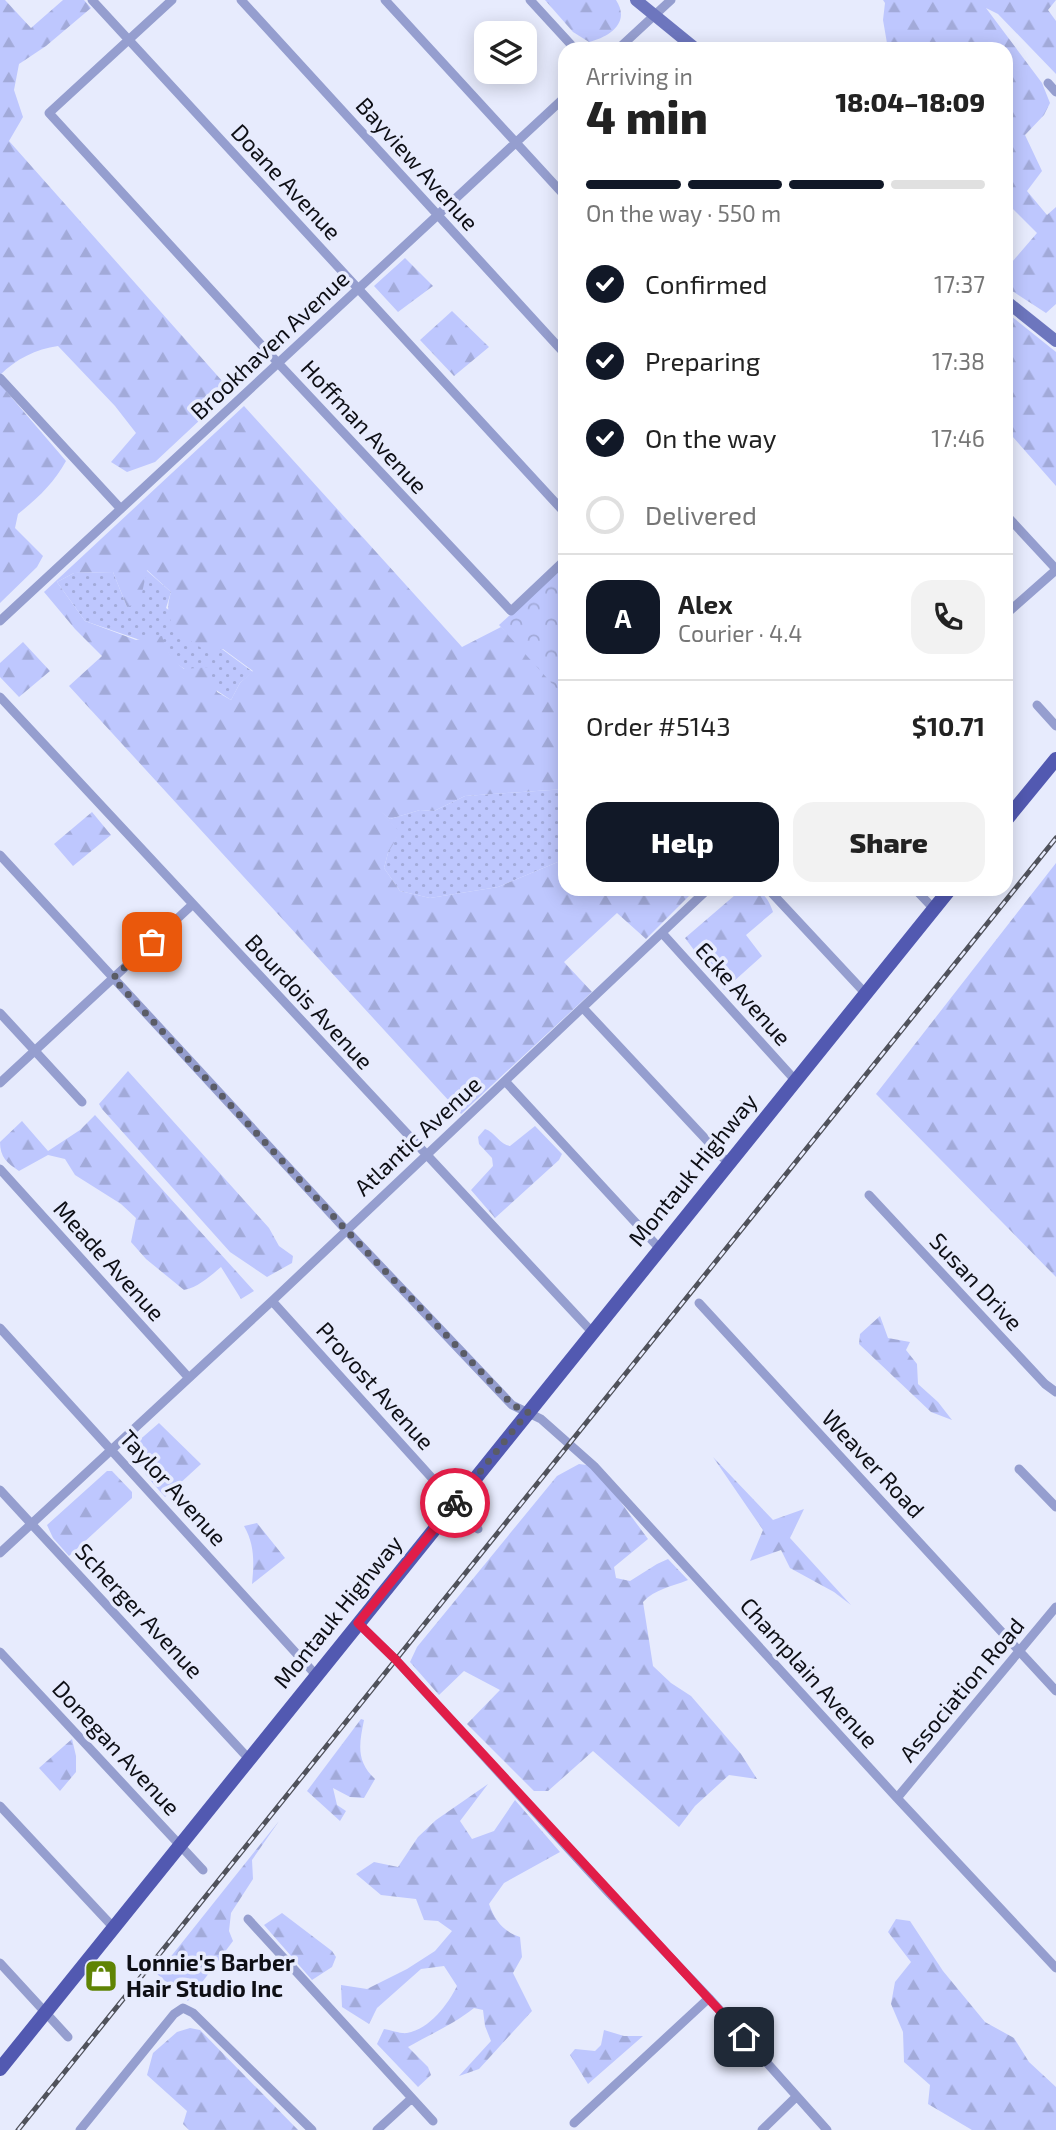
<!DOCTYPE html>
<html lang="en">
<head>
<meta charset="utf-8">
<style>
	:root { --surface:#fff; --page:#f2f2f2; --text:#222; --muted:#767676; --line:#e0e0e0; --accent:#111827 }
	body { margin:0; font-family:"Exo 2",sans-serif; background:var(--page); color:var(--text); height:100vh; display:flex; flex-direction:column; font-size:26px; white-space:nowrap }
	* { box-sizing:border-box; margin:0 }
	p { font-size:23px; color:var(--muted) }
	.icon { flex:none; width:38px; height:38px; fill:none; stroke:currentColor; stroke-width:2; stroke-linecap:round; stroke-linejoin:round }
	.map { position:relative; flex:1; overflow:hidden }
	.drawer { position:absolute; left:558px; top:42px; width:455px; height:854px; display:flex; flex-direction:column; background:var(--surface); border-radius:21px; box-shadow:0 4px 18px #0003 }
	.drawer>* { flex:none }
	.fabs { position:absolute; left:474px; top:21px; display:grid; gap:14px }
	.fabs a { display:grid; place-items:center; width:63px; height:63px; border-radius:14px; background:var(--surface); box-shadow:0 4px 18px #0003; font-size:35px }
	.pin { position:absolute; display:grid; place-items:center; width:60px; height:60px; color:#fff; margin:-30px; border-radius:14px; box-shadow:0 4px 10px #0006 }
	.courier { position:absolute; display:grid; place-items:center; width:70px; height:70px; margin:-35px; border:5px solid #e11d48; border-radius:50%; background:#fff; color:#222; box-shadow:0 2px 9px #0007 }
	.head em { font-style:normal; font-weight:800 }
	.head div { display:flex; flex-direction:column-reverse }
	.head { display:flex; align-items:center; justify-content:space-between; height:119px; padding:0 28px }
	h1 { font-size:46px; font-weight:800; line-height:52px }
	.bar { display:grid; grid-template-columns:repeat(4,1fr); gap:10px 7px; align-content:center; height:84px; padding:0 28px }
	.bar i { height:9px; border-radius:5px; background:var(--line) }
	.bar .selected { background:var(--accent) }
	.bar p { grid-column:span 4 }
	.line { display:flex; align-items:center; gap:18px; padding:0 28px; border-top:2px solid var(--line) }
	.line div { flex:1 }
	.round { display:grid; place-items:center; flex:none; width:74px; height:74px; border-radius:21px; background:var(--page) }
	ol { padding:0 28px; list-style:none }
	li { display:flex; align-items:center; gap:21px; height:77px }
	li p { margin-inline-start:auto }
	li .icon { padding:7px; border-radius:50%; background:var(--accent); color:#fff; stroke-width:4 }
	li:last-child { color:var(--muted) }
	li i { width:38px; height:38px; border:4px solid var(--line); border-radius:50% }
	.button { display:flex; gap:14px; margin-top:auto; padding:14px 28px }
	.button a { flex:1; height:80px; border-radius:21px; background:var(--accent); color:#fff; font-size:28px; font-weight:800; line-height:80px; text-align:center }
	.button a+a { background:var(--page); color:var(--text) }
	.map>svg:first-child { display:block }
</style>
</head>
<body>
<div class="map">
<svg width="1056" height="2130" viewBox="0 0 1056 2130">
	<defs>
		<pattern id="grass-dots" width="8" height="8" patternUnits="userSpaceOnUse" patternTransform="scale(1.75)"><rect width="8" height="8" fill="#bec7fe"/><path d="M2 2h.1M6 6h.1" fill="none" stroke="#a2aad9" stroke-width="1.8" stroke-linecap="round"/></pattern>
		<pattern id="forest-firs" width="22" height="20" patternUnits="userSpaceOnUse" patternTransform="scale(1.75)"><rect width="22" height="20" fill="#bec7fe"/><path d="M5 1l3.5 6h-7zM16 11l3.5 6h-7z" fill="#a2aad9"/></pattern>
		<pattern id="park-crowns" width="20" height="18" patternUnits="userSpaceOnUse" patternTransform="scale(1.75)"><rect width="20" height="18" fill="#bec7fe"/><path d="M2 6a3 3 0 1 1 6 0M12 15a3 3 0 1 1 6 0" fill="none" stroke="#a2aad9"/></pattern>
	</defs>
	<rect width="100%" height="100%" fill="#e7ebfd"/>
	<path fill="url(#grass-dots)" d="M146 570 171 592 166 608 253 672 240 683 231 700 174 662 166 649 85 621 57 582 74 573 113 572 127 607Z
		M565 789V859L498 887 430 898 400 891 384 868 388 853 399 832 372 803 390 819 420 810 434 811 465 796Z"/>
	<path fill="url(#forest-firs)" fill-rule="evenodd" d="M0 0H5L31 28 63 0H84L91 8 46 46 19 64 14 90 23 117 9 141 231 391 155 462 127 472 111 462 136 433 115 406 58 346C36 349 16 359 0 375Z
		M545 0H616C631 23 609 37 589 42L573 32Z
		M883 0H1056L1048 10 1056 21V74L998 14 986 8 1042 83 1050 103 1044 115 1025 135 1042 171 1027 191 1047 215 1056 207V304L1046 313 1006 287V269L1037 233 1006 202V49H888L883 20 885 3Z
		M405 258 433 286 398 312 374 286Z
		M452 311 489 347 454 376 420 340Z
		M1006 312 1056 352V486L1006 429Z
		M0 384 66 461C54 483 38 498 18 514L15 528 43 556 37 567 0 603Z
		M244 406 462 647 501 627 565 691V789L465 796 434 811 420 810 390 819 380 811 400 832 388 853 384 868 400 891 430 898 498 887 565 859V889H696L646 939 617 913 564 962 592 992 461 1114 69 686 102 656 75 629 44 592ZM147 570 171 592C160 627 183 635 209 653L223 649 253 671 240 683 231 700 217 692 209 667 184 669C172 660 166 650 162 636L136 640 85 621 57 582 74 573 113 572 127 607 140 602Z
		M23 642 50 671 19 697 0 677V663Z
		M92 812 111 835 73 866 54 844Z
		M1056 863V1277L876 1094Z
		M742 889C761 889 767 895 773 912L746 935 762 956 724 990 685 938Z
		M128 1071 269 1228 279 1246 293 1256 292 1263 267 1277 230 1252 102 1109 99 1104Z
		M95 1115 254 1291 241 1299 221 1267C210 1276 199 1287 184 1290L146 1259 131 1242 136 1218 121 1204 75 1175 65 1159 48 1155 19 1171C7 1163 0 1157 0 1142L22 1121 48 1151 80 1130Z
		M535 1126 562 1154 559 1160 495 1218 471 1190 493 1166 492 1158 479 1144 478 1137 485 1129C495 1132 500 1145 510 1146Z
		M880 1316 888 1338 910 1342 906 1350 917 1364 918 1384 938 1402 952 1420 931 1412 859 1344 860 1334Z
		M159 1423 201 1464 165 1497C151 1480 134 1466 136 1443Z
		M713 1457 773 1520 804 1509 790 1538 851 1605 834 1592 790 1568 781 1550 750 1561 763 1530Z
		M579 1464 594 1466 648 1539 614 1567 616 1578 630 1581 657 1564 668 1559 688 1580C671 1587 655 1589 643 1602L653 1666 671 1683 691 1696 741 1754 757 1779 729 1775 695 1806 679 1827 593 1751 548 1791H534L467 1724 500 1690 464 1671 439 1695 410 1662 417 1647 557 1476Z
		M107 1471H112L132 1492V1498L69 1556 53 1538 47 1525Z
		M257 1523 285 1558 252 1584C254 1563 255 1545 244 1526Z
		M361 1719 364 1720C359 1745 356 1761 375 1779L364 1798 350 1797 333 1788 337 1805 346 1811 340 1821 307 1791Z
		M72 1739 76 1756V1772L60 1791 39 1768Z
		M488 1784 460 1821 472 1839 494 1831 515 1800 560 1852 504 1883 489 1904C495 1921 503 1931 520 1937L522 1957 513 1973 532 2011 479 2069 459 2076 491 2041 485 2026 483 2010 474 2008C454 2024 431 2034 408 2047L428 2067 431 2075 418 2087 377 2044 384 2029C391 2030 401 2034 407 2033 430 2029 448 2004 457 1986L444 1966 421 1969 377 2008 369 2024 342 2007 341 1985 367 1989 407 1969 435 1951 452 1931 438 1921 424 1920 416 1899 381 1895 356 1874 374 1862 398 1867 418 1837 436 1820Z
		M279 1821 252 1860 253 1879 231 1913 229 1931 233 1941 188 2001 157 1974Z
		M282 1913 332 1951 336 1957 332 1967 312 1980 264 1925Z
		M896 1919 910 1921 943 1971 985 2022 1014 2038 1029 2062 1056 2087V2130H972L928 2104 930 2085 904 2062 903 2032 891 2004 895 1982 911 1962 888 1932Z
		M190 2028 200 2030 298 2130H189L183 2124 187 2111 147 2075 153 2053 177 2032Z
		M604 2030 624 2036H643L588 2084 570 2055 575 2049 595 2051 601 2045Z"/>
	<path fill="url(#park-crowns)" d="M565 565V698L499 625Z"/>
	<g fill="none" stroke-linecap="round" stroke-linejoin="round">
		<path stroke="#959ecf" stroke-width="9" d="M92 0 565 513
			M172 0 49 113 278 363 511 611 565 560
			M241 0 565 354
			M385 0 565 196
			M530 0 575 49
			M618 49 671 0
			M1048 83 1056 92
			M0 378 121 509
			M1006 515 1056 569
			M1006 614 1056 570
			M0 621 565 97
			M0 697 592 1332
			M1037 705 1056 726
			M0 855 346 1230 512 1405 541 1419 594 1466 897 1798 1056 1968
			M768 889 865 993
			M915 889 934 909
			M662 933 795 1080
			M583 1008 728 1163
			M0 1013 82 1102
			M505 1081 660 1249
			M0 1083 192 905
			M0 1169 189 1378
			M869 1195 1045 1384 1056 1392
			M272 1301 478 1529
			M699 1303 1056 1691
			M0 1328 316 1675
			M1019 1469 1056 1507
			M0 1490 249 1759
			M0 1553 272 1301 708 889
			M358 1623 396 1660 608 1892 709 1998 827 2130
			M0 1652 203 1870
			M897 1798 1056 1607
			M0 1806 114 1928
			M248 1919 433 2121
			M0 1963 68 2037
			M574 2123 709 1998
			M80 2130 174 2014 183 2008 193 2013 312 2130
			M377 2130 412 2098
			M762 2130 796 2097"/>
		<path stroke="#6d76be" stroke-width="12" d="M636 0 696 49
			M1006 301 1056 341"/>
		<path stroke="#5259b1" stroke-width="14" d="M1006 820 1056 759
			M0 2069 950 889"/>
		<defs>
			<path id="rail" d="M18 2130 1056 838"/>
		</defs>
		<use href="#rail" stroke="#50525b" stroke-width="5"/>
		<use href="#rail" stroke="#e7ebfd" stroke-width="2.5" stroke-dasharray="8" stroke-linecap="butt"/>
	</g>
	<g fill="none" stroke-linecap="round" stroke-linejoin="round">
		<path stroke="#5a5c66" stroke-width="7" stroke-dasharray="0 12.6" d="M152 942 113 978 346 1230 507 1399 512 1405 528 1412 455 1503"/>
		<path stroke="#e11d48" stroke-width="9" d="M455 1503 358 1623 396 1660 744 2037"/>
	</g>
	<defs>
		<symbol id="shop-square" viewBox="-11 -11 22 22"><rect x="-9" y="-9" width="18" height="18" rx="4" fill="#5f8404" stroke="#e7ebfd"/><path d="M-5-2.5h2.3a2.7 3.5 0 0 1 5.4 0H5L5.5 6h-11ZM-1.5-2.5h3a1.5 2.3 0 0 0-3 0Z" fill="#fff"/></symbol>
	</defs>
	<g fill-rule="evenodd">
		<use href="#shop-square" x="82" y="1957" width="38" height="38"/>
	</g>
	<g text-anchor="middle" stroke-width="7" stroke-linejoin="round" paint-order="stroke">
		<g font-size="23" fill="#0e0f15" stroke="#e7ebfd">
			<text transform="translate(417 164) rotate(48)" y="8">Bayview Avenue</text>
			<text transform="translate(286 182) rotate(47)" y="8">Doane Avenue</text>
			<text transform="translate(270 345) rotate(-43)" y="8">Brookhaven Avenue</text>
			<text transform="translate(364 427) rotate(47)" y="8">Hoffman Avenue</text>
			<text transform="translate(743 994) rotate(48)" y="8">Ecke Avenue</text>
			<text transform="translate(309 1002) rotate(47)" y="8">Bourdois Avenue</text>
			<text transform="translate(418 1136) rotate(-43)" y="8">Atlantic Avenue</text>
			<text transform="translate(693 1170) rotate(-51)" y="8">Montauk Highway</text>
			<text transform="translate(109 1261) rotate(48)" y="8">Meade Avenue</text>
			<text transform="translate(976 1282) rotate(47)" y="8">Susan Drive</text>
			<text transform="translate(375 1386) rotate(48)" y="8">Provost Avenue</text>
			<text transform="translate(873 1464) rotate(47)" y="8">Weaver Road</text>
			<text transform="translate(173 1488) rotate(48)" y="8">Taylor Avenue</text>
			<text transform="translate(139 1611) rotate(47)" y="8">Scherger Avenue</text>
			<text transform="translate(338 1612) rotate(-51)" y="8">Montauk Highway</text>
			<text transform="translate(809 1673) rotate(48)" y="8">Champlain Avenue</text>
			<text transform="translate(962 1690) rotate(-50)" y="8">Association Road</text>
			<text transform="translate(116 1748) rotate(47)" y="8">Donegan Avenue</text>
		</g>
		<g font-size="23" font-weight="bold" fill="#0e0f15" stroke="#e7ebfd" text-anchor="start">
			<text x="126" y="1971">Lonnie's Barber<tspan x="126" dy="26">Hair Studio Inc</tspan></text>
		</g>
	</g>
</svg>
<div class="fabs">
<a><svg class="icon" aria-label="layers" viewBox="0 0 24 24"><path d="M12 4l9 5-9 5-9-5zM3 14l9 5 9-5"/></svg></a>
</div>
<div class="pin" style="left:152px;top:942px;background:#ea580c"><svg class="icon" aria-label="bag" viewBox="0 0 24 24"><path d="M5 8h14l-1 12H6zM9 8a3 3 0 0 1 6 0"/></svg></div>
<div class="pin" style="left:744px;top:2037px;background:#1f2937"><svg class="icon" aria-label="home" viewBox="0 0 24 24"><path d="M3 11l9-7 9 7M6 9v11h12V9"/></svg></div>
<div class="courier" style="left:455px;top:1503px"><svg class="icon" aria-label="bike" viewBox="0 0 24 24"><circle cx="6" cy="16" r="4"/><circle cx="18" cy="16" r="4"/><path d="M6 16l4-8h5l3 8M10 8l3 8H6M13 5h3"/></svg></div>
<section class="drawer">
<div class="head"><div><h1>4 min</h1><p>Arriving in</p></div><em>18:04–18:09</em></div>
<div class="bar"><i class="selected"></i><i class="selected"></i><i class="selected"></i><i></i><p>On the way · 550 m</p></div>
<ol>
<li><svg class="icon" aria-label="check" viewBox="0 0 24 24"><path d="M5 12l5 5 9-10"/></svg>Confirmed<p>17:37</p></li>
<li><svg class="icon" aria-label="check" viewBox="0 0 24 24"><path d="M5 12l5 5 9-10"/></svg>Preparing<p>17:38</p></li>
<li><svg class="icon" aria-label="check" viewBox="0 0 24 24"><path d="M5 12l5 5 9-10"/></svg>On the way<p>17:46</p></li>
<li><i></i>Delivered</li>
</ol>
<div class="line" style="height:126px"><b class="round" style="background:var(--accent);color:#fff">A</b><div><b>Alex</b><p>Courier · 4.4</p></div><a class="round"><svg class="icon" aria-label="phone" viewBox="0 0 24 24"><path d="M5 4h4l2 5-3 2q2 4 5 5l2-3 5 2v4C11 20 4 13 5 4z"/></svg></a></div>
<div class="line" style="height:91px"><div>Order #5143</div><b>$10.71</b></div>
<div class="button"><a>Help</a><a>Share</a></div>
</section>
</div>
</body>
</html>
